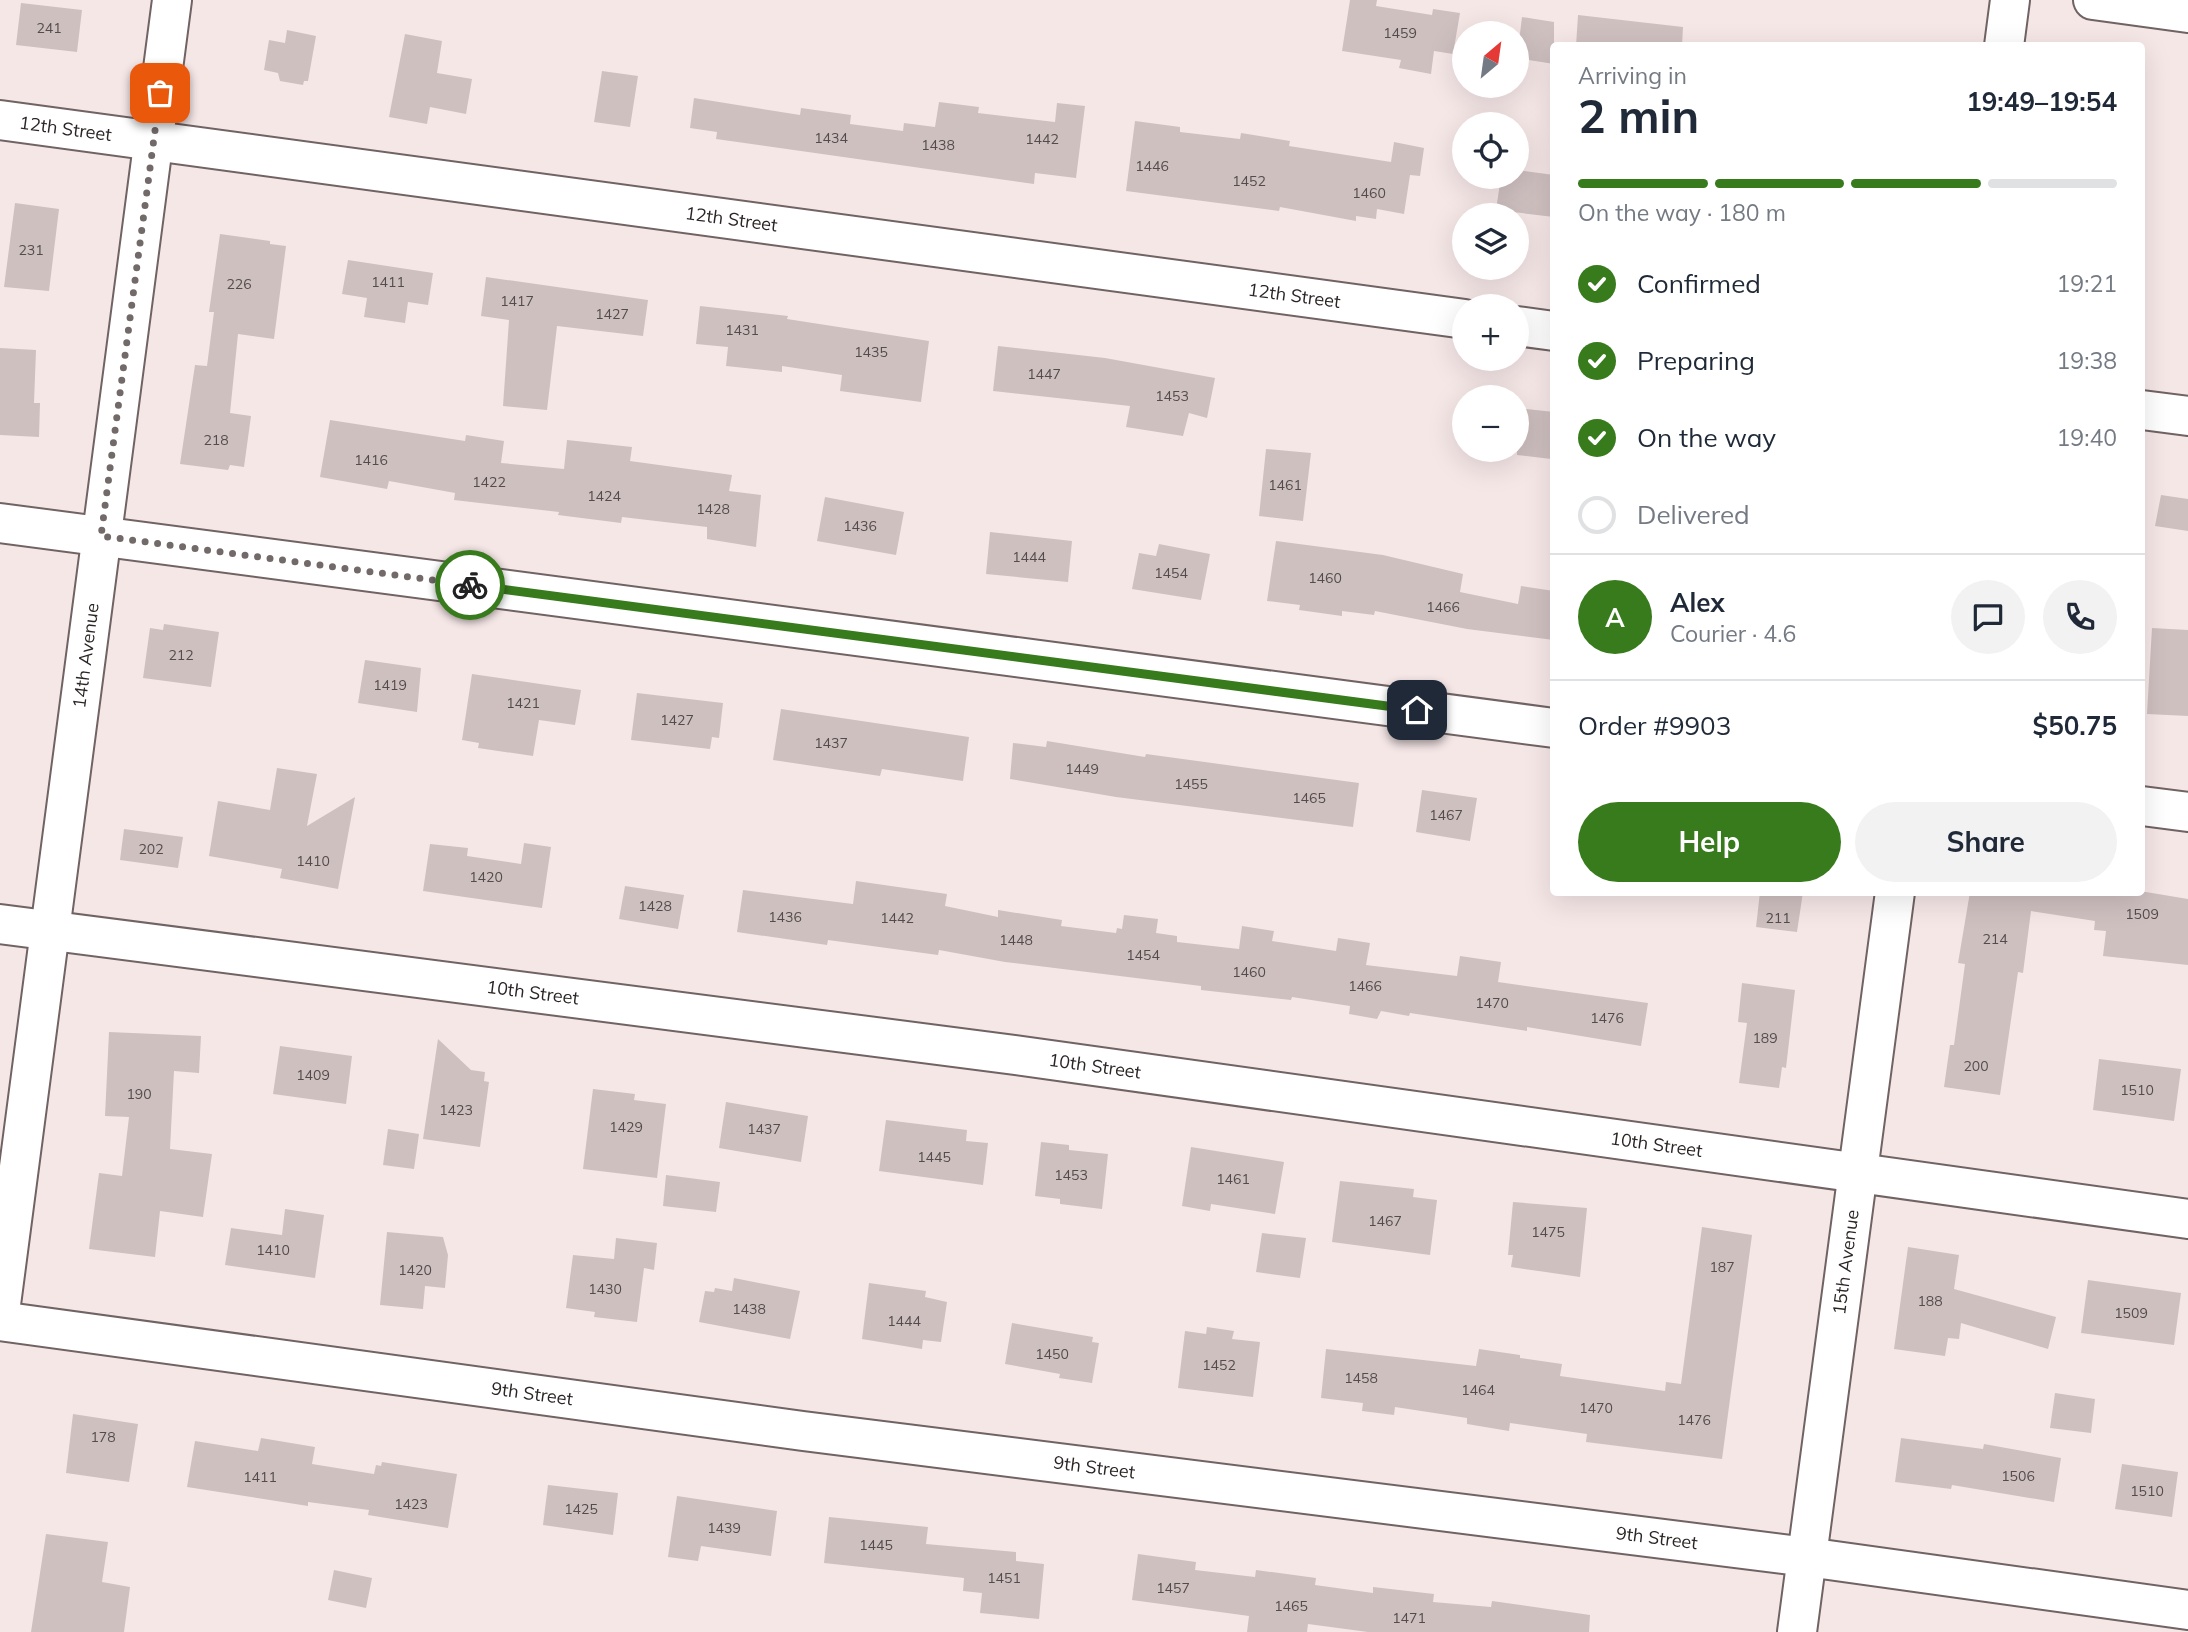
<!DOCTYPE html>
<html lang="en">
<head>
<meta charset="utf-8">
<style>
	:root { --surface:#fff; --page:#f2f2f3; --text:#1f2937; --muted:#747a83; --line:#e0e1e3; --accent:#387b1d }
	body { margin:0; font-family:Mulish,sans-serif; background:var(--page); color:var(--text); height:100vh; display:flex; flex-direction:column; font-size:26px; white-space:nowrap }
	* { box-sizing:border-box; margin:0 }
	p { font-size:23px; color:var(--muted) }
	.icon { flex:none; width:38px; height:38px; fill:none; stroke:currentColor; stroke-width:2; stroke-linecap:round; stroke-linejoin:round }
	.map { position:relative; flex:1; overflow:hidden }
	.details { position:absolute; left:1550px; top:42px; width:595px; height:854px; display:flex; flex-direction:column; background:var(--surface); border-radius:7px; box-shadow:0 7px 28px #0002 }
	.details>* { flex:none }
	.needle { width:46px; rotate:29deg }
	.fabs { position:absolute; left:1452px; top:21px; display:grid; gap:14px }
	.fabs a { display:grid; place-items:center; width:77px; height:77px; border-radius:50%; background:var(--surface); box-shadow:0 7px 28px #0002; font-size:35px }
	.pin { position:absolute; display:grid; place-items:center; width:60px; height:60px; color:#fff; margin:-30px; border-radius:14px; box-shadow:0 4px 10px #0006 }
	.courier { position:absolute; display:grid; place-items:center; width:70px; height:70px; margin:-35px; border:5px solid #387b1d; border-radius:50%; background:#fff; color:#222; box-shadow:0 2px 9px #0007 }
	.overview em { font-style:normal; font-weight:700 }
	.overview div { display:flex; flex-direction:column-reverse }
	.overview { display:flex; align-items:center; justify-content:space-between; height:119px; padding:0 28px }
	h1 { font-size:46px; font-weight:700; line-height:52px }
	.bar { display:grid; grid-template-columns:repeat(4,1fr); gap:10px 7px; align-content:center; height:84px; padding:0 28px }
	.bar i { height:9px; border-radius:5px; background:var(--line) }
	.bar .on { background:var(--accent) }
	.bar p { grid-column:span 4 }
	.line { display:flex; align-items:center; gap:18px; padding:0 28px; border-top:2px solid var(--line) }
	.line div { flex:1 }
	.round { display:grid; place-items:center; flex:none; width:74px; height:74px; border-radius:37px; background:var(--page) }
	ol { padding:0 28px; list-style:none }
	li { display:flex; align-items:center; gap:21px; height:77px }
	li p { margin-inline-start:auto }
	li .icon { padding:7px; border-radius:50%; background:var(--accent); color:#fff; stroke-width:4 }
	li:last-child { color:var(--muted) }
	li i { width:38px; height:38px; border:4px solid var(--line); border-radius:50% }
	.cta { display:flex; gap:14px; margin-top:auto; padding:14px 28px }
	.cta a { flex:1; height:80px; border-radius:42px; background:var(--accent); color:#fff; font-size:28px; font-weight:700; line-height:80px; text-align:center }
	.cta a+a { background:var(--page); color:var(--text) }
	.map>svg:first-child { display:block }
</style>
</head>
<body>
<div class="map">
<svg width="2188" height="1632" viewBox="0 0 2188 1632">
	<rect width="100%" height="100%" fill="#f6e7e7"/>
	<path fill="#cfc0c0" d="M1350 0H1377L1376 6 1432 15 1433 9 1460 13 1453 54 1434 51 1431 74 1399 68 1401 60 1342 51Z
		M21 3 82 10 77 52 16 45Z
		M1578 15 1683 27 1682 46H1576Z
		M1522 17 1554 22V64L1517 58Z
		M287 30 316 36 308 81H304L303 85 280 81 278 73 264 70 269 40 285 43Z
		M405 34 442 41 437 73 472 79 466 114 430 107 427 124 389 117Z
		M602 71 638 76 630 127 594 122Z
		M694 98 800 115 801 108 851 115 850 124 903 131 904 123 935 127 939 102 979 107 978 113 1055 122 1057 103 1085 106 1076 178 1035 173 1034 184 716 139 717 132 690 128Z
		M1135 121 1180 127V132L1240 139 1241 133 1290 141 1289 146 1391 162 1394 142 1424 148 1420 176 1410 175 1404 214 1377 209 1376 219 1356 216V221L1280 207 1279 211 1126 191Z
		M1517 170 1554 175V217L1496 210 1500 183 1506 184 1507 177H1517Z
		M15 203 59 209 49 291 4 287Z
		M220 234 270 241V244L286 246 274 339 238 334 230 413 251 416 244 467 230 465 228 470 180 464 195 365 207 366 214 312H209Z
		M348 260 433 273 428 305 408 302 405 323 364 317 367 298 342 294Z
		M486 277 648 300 643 336 557 326 547 410 503 406 509 320 481 316Z
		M700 306 788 316 787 319 929 341 921 402 840 391 842 375 782 366V372L726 366 728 347 696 344Z
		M998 346 1105 358 1215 378 1207 418 1189 413 1183 436 1126 427 1130 406 993 391Z
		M0 348 36 350 34 403H40L39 437 0 435Z
		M1517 408 1554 412 1551 459 1517 455Z
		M330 420 465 441 466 435 504 441 501 463 564 469 567 440 632 447 630 461 732 475 729 491 761 495 756 547 707 539V527L622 517 621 523 558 515 559 512 454 500 455 493 389 481 387 489 320 477Z
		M1266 449 1311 453 1303 521 1259 516Z
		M2161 495 2188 499V531L2155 526Z
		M825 497 904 512 896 555 817 541Z
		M990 532 1072 541 1068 582 986 574Z
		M1276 541 1383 555 1463 574 1460 592 1518 604 1521 586 1554 591V640L1467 629 1375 611 1374 615 1342 611V616L1299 610 1300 605 1267 601Z
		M1159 544 1210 554 1201 600 1132 589 1139 553 1156 556Z
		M164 624 219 632 211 687 143 678 150 628 163 630Z
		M2152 628 2188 630V716L2147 714Z
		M365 660 421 668 417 712 358 703Z
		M472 674 581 690 575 725 539 720 533 756 478 748 479 743 462 740Z
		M637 693 723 703 719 738 712 737 710 749 631 740Z
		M781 709 969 737 963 781 882 769 880 776 773 760Z
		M1047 741 1145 757 1146 754 1359 783 1353 827 1116 797 1010 779 1013 743 1046 747Z
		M277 768 317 774 307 826 355 797 338 889 280 878 282 869 209 856 218 801 270 810Z
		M1422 790 1477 798 1470 841 1416 832Z
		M124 829 183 837 178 868 120 860Z
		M524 843 551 847 542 908 423 891 430 844 468 848 467 856 521 864Z
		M856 881 947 894 945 906 998 917V910L1062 920 1061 926 1116 933 1117 928 1122 929 1124 915 1158 919 1156 933 1177 936V942L1239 949 1242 926 1274 931 1272 941 1336 951 1338 938 1370 943 1366 965 1457 976 1460 956 1501 962 1498 982 1648 1003 1641 1046 1527 1027V1031L1410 1013 1409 1016 1381 1011 1377 1019 1349 1014 1350 1006 1292 997 1291 1000 1201 990V986L1005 962 939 950 938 955 828 940 827 945 737 932 743 890 853 904Z
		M625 886 684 895 678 929 619 919Z
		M1760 892H1803L1797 932 1756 927Z
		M1970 892H2146L2188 899V965L2103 956 2106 931 2094 930 2095 921 2031 911 2023 973 2018 972 2000 1095 1944 1087 1950 1045H1954L1965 964 1958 963Z
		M1742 983 1795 990 1786 1068 1782 1067 1779 1088 1739 1083 1747 1023 1738 1022Z
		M109 1032 201 1036 199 1073 174 1071 170 1149 212 1154 203 1217 160 1211 155 1257 89 1249 99 1173 122 1176 129 1117 105 1116Z
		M438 1039 471 1070 485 1072 484 1081 489 1082 480 1147 423 1139Z
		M280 1046 352 1056 346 1104 273 1094Z
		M2099 1059 2181 1069 2174 1121 2093 1110Z
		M593 1089 635 1094 634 1100 666 1104 657 1178 583 1169Z
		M726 1102 808 1116 801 1162 719 1148Z
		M886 1120 967 1130 966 1141 988 1143 983 1185 879 1171Z
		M388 1129 419 1134 414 1169 383 1165Z
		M1041 1142 1069 1145V1150L1108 1154 1102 1209 1060 1204V1199L1035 1196Z
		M1191 1147 1284 1162 1275 1214 1211 1204 1210 1211 1182 1206Z
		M666 1175 720 1182 716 1212 663 1206Z
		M1340 1181 1414 1189 1413 1197 1437 1200 1430 1255 1332 1242Z
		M1513 1202 1587 1208 1580 1277 1511 1267 1513 1255H1508Z
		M285 1209 324 1215 315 1278 225 1265 231 1228 282 1235Z
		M1702 1227 1752 1235 1722 1459 1586 1442 1587 1434 1510 1423 1509 1431 1467 1424V1418L1395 1407 1394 1415 1362 1411 1363 1403 1321 1398 1326 1349 1476 1366 1479 1349 1520 1355V1358L1562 1364 1560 1376 1665 1391 1666 1382 1681 1384Z
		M387 1232 443 1237 448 1255 445 1288 425 1286 423 1309 380 1305Z
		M1262 1233 1306 1238 1300 1278 1256 1272Z
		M616 1238 657 1243 654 1270 644 1268 637 1322 594 1317 595 1312 566 1308 573 1255 614 1259Z
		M1908 1247 1959 1255 1954 1289 2056 1317 2048 1349 1961 1323 1959 1339 1948 1338 1945 1356 1894 1349Z
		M734 1278 800 1291 790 1339 699 1322 705 1291 714 1292 715 1288 732 1291Z
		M2088 1280 2181 1293 2174 1345 2081 1333Z
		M869 1283 926 1291 925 1297 947 1302 941 1342 923 1340 922 1349 862 1339Z
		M1012 1323 1093 1337 1092 1342 1099 1343 1092 1383 1059 1378 1060 1374 1005 1364Z
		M1207 1327 1234 1331 1232 1339 1260 1342 1253 1397 1178 1388 1185 1331 1206 1334Z
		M2055 1393 2095 1399 2091 1433 2050 1428Z
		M73 1414 138 1424 129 1482 66 1473Z
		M261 1438 315 1447 312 1464 374 1474 376 1465 381 1466 382 1462 457 1474 448 1528 368 1515 369 1510 308 1502V1506L187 1487 195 1441 258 1451Z
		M1901 1438 1983 1449 1984 1444 2061 1458 2054 1502 1952 1485 1951 1489 1895 1482Z
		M2122 1464 2178 1472 2172 1517 2115 1509Z
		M548 1485 618 1493 613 1535 543 1525Z
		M677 1496 777 1511 771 1556 701 1546 698 1561 668 1557Z
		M829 1517 928 1527 926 1544 1016 1552V1561L1044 1564 1039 1619 980 1613 982 1593 963 1591 964 1578 824 1563Z
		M46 1534 108 1542 102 1582 130 1587 124 1632H31Z
		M1138 1554 1196 1562 1195 1570 1255 1577 1256 1570 1316 1578 1315 1585 1373 1593V1587L1434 1594 1433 1602 1491 1607 1492 1601 1590 1615 1589 1632H1368L1308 1624 1307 1632H1247L1249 1616 1132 1600Z
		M334 1570 372 1578 366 1608 328 1600Z"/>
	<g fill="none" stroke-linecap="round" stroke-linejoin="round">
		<defs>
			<g id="minor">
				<path d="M2093 0 2188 13"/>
				<path d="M2004 46 2010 0"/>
				<path id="s1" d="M0 120 1465 319"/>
				<path d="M1517 326 1554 331"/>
				<path d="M2142 410 2188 416"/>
				<path d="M0 523 1554 728"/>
				<path d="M2142 806 2188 812"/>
				<path id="s2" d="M0 924 1015 1055 2188 1219"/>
				<path id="s3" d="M0 1312 172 0"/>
				<path id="s4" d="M0 1321 803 1431 1807 1557 2188 1610"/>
				<path id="s5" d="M1797 1632 1895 892"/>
			</g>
		</defs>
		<use href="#minor" stroke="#716363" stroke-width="42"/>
		<use href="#minor" stroke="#fff" stroke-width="38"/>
	</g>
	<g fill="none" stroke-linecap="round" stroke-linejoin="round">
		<path stroke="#726969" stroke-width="7" stroke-dasharray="0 12.6" d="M160 93 101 536 470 585"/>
		<path stroke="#387b1d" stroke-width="9" d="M470 585 1417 710"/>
	</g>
	<g text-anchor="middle" stroke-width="6" stroke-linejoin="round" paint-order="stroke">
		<g font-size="14" fill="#544c4c">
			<text x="49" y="33">241</text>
			<text x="1400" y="38">1459</text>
			<text x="831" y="143">1434</text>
			<text x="1042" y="144">1442</text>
			<text x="938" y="150">1438</text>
			<text x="1152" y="171">1446</text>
			<text x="1249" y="186">1452</text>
			<text x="1369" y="198">1460</text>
			<text x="31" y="255">231</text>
			<text x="388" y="287">1411</text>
			<text x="239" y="289">226</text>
			<text x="517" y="306">1417</text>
			<text x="612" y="319">1427</text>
			<text x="742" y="335">1431</text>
			<text x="871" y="357">1435</text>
			<text x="1044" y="379">1447</text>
			<text x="1172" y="401">1453</text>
			<text x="216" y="445">218</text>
			<text x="371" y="465">1416</text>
			<text x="489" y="487">1422</text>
			<text x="1285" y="490">1461</text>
			<text x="604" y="501">1424</text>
			<text x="713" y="514">1428</text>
			<text x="860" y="531">1436</text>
			<text x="1029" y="562">1444</text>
			<text x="1171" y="578">1454</text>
			<text x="1325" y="583">1460</text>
			<text x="1443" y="612">1466</text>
			<text x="181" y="660">212</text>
			<text x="390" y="690">1419</text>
			<text x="523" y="708">1421</text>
			<text x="677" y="725">1427</text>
			<text x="831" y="748">1437</text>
			<text x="1082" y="774">1449</text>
			<text x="1191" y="789">1455</text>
			<text x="1309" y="803">1465</text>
			<text x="1446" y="820">1467</text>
			<text x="151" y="854">202</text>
			<text x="313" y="866">1410</text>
			<text x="486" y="882">1420</text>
			<text x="655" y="911">1428</text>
			<text x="2142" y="919">1509</text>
			<text x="785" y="922">1436</text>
			<text x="897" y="923">1442</text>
			<text x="1778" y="923">211</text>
			<text x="1995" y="944">214</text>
			<text x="1016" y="945">1448</text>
			<text x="1143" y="960">1454</text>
			<text x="1249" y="977">1460</text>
			<text x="1365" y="991">1466</text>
			<text x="1492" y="1008">1470</text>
			<text x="1607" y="1023">1476</text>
			<text x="1765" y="1043">189</text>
			<text x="1976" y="1071">200</text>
			<text x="313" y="1080">1409</text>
			<text x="2137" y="1095">1510</text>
			<text x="139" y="1099">190</text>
			<text x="456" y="1115">1423</text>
			<text x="626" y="1132">1429</text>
			<text x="764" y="1134">1437</text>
			<text x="934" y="1162">1445</text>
			<text x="1071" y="1180">1453</text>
			<text x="1233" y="1184">1461</text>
			<text x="1385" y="1226">1467</text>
			<text x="1548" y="1237">1475</text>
			<text x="273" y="1255">1410</text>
			<text x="1722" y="1272">187</text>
			<text x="415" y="1275">1420</text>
			<text x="605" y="1294">1430</text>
			<text x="1930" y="1306">188</text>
			<text x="749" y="1314">1438</text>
			<text x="2131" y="1318">1509</text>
			<text x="904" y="1326">1444</text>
			<text x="1052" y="1359">1450</text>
			<text x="1219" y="1370">1452</text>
			<text x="1361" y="1383">1458</text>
			<text x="1478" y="1395">1464</text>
			<text x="1596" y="1413">1470</text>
			<text x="1694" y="1425">1476</text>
			<text x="103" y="1442">178</text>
			<text x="2018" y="1481">1506</text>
			<text x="260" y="1482">1411</text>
			<text x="2147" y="1496">1510</text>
			<text x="411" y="1509">1423</text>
			<text x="581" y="1514">1425</text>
			<text x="724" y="1533">1439</text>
			<text x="876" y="1550">1445</text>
			<text x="1004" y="1583">1451</text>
			<text x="1173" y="1593">1457</text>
			<text x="1291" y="1611">1465</text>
			<text x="1409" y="1623">1471</text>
		</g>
		<g font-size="18" fill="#2b2525" stroke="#fdf6f6">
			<text dy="6" stroke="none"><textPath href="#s1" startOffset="66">12th Street</textPath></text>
			<text dy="6" stroke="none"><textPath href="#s1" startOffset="738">12th Street</textPath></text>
			<text dy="6" stroke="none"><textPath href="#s1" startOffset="1306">12th Street</textPath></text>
			<text dy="6" stroke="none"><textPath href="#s3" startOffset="662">14th Avenue</textPath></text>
			<text dy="6" stroke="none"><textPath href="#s2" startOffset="537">10th Street</textPath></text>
			<text dy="6" stroke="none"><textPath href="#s2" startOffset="1104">10th Street</textPath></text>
			<text dy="6" stroke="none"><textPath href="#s2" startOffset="1671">10th Street</textPath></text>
			<text dy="6" stroke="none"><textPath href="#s5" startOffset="373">15th Avenue</textPath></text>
			<text dy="6" stroke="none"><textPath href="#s4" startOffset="537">9th Street</textPath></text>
			<text dy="6" stroke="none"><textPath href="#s4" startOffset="1104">9th Street</textPath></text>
			<text dy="6" stroke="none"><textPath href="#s4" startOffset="1671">9th Street</textPath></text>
		</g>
	</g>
</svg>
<div class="fabs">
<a><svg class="needle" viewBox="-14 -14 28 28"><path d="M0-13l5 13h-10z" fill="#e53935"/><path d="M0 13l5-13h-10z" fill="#747a83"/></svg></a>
<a><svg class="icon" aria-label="locate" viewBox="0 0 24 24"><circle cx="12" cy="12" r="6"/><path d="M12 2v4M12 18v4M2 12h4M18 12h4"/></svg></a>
<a><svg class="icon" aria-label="layers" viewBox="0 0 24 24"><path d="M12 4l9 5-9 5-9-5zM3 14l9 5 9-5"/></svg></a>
<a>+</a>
<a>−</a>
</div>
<div class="pin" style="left:160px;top:93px;background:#ea580c"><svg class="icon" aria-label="bag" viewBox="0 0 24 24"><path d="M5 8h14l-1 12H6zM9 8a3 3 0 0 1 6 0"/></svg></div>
<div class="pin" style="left:1417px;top:710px;background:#1f2937"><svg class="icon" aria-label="home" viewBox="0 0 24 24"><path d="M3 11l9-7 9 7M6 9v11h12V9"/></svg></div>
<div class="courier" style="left:470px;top:585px"><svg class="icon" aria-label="bike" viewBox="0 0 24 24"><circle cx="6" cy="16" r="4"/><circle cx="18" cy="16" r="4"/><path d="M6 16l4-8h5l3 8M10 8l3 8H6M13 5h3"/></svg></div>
<section class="details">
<div class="overview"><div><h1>2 min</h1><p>Arriving in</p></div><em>19:49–19:54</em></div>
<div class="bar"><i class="on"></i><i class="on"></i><i class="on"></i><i></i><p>On the way · 180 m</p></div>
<ol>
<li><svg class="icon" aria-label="check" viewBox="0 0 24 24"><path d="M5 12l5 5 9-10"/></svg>Confirmed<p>19:21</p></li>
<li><svg class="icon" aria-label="check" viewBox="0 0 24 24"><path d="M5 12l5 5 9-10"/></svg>Preparing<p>19:38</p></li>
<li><svg class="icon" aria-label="check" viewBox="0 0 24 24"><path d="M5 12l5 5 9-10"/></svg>On the way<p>19:40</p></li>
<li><i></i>Delivered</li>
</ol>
<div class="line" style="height:126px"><b class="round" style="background:var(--accent);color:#fff">A</b><div><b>Alex</b><p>Courier · 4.6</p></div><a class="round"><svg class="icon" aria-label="chat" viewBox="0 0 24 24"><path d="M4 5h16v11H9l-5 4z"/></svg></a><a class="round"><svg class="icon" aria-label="phone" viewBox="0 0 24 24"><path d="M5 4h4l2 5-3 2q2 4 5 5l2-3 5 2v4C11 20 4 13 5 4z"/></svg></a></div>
<div class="line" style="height:91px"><div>Order #9903</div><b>$50.75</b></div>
<div class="cta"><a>Help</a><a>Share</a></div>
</section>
</div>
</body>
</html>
